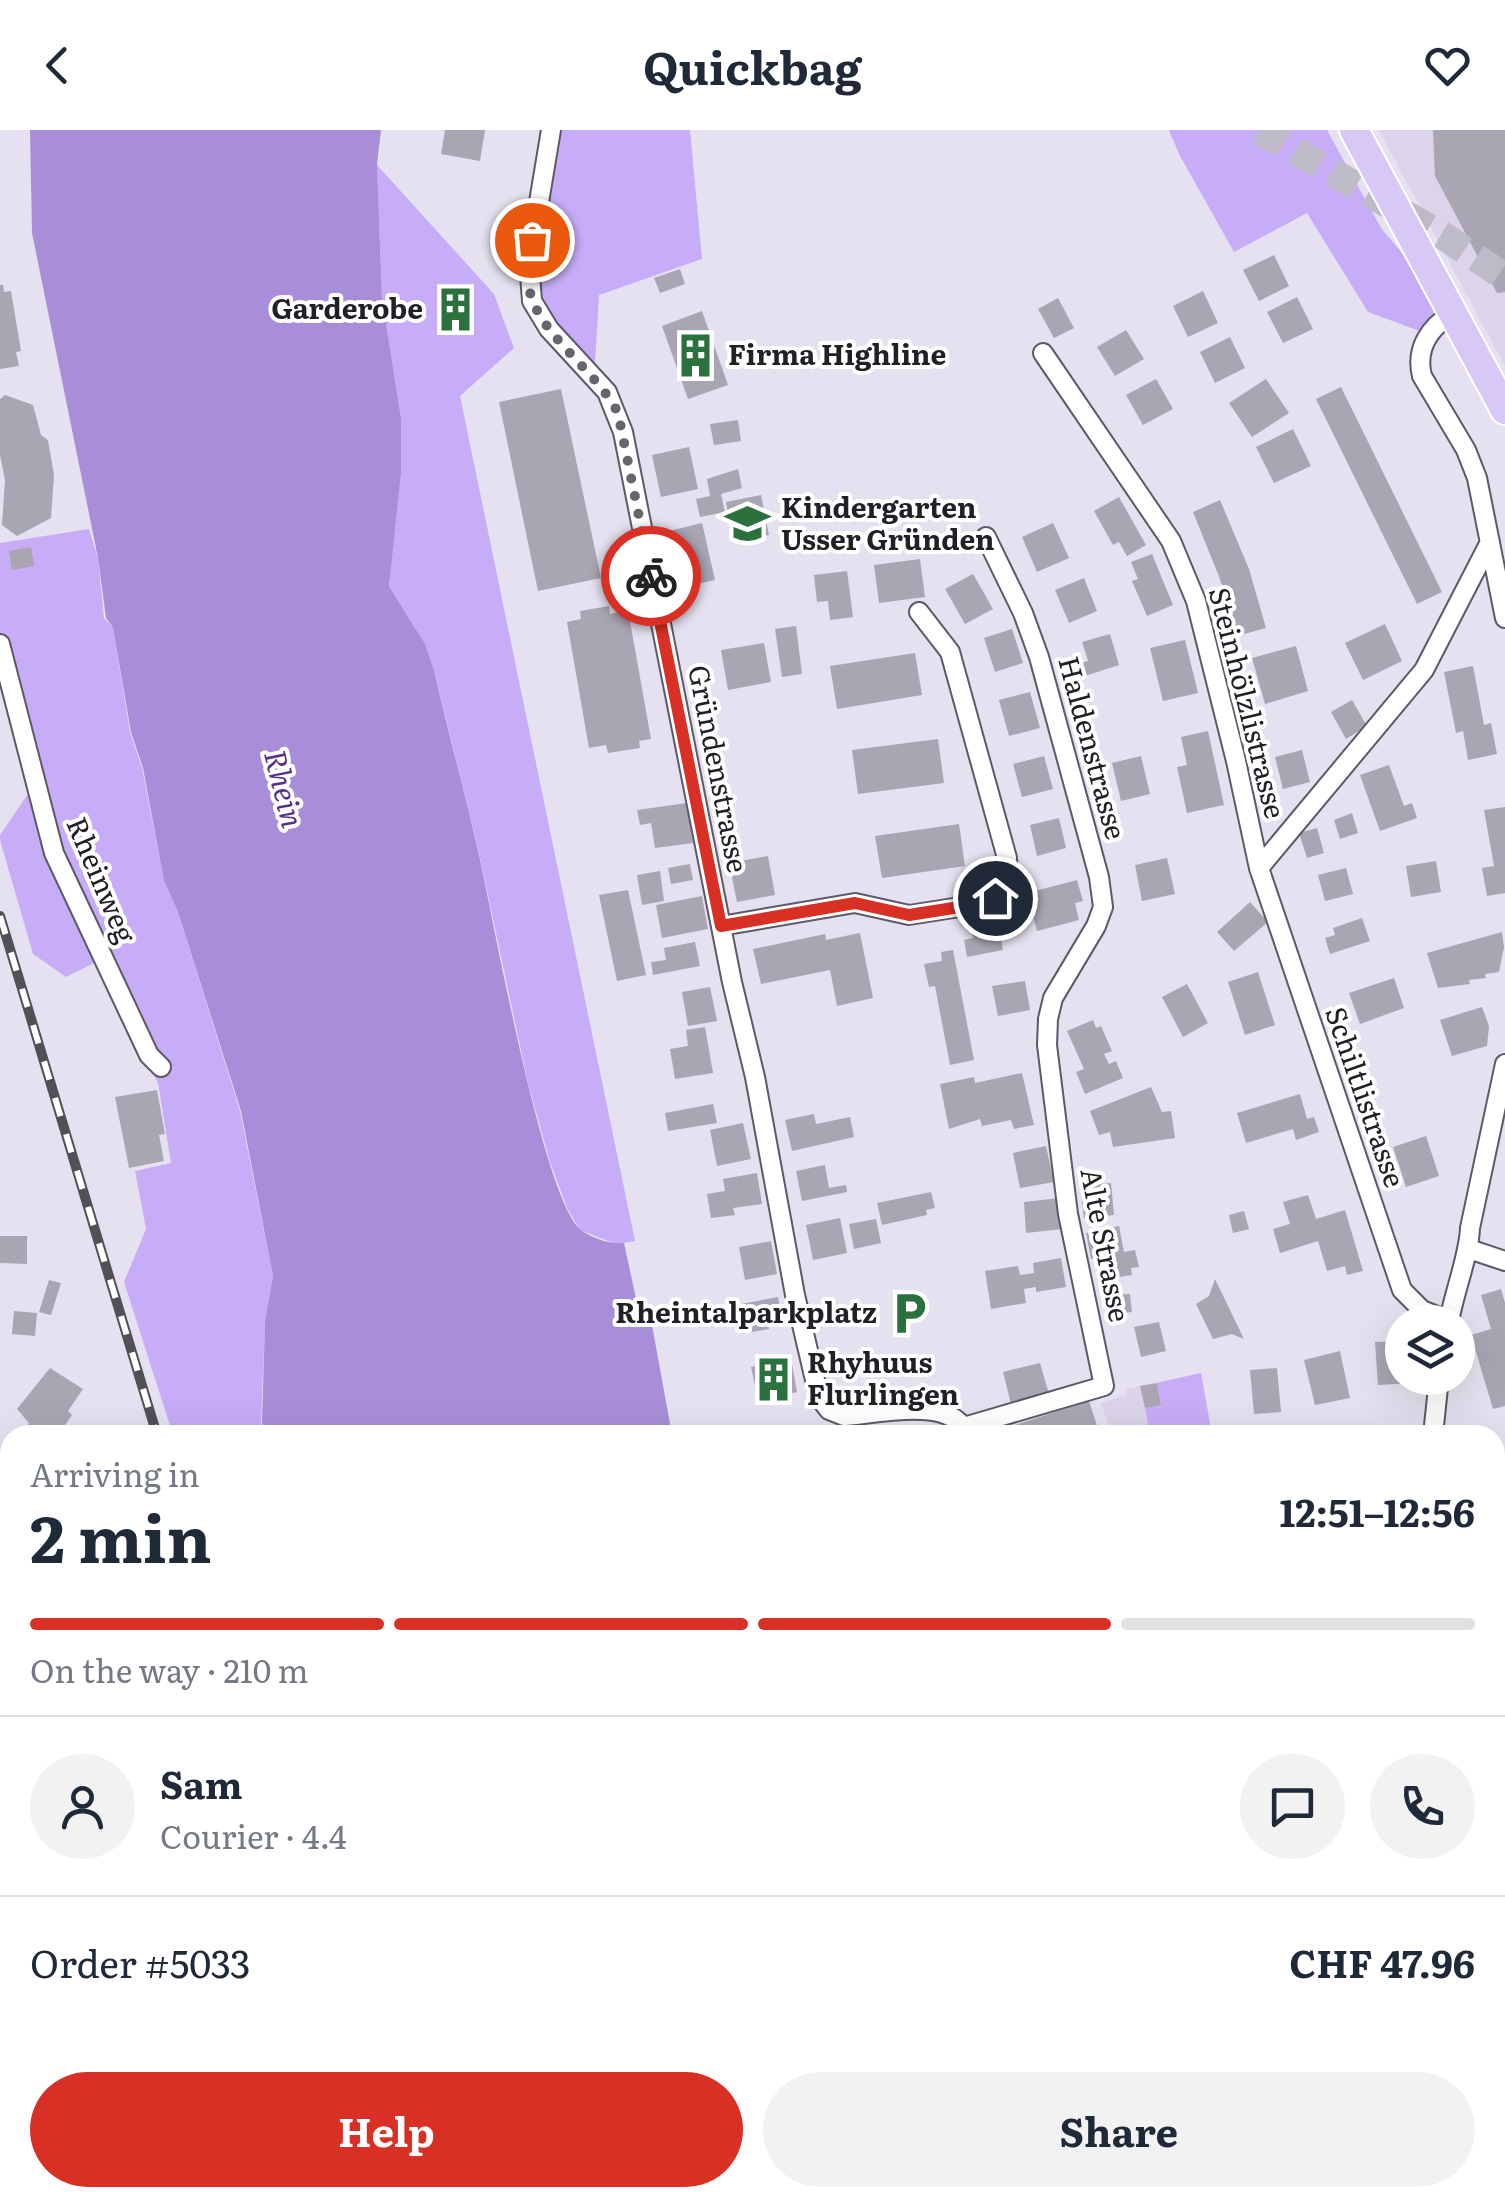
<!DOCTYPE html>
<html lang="en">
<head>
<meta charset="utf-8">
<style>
	:root { --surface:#fff; --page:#f2f2f3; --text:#1f2937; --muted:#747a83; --line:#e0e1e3; --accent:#d93025 }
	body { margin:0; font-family:Literata,serif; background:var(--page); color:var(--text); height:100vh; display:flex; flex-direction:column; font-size:38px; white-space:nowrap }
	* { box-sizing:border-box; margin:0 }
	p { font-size:32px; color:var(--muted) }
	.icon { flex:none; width:55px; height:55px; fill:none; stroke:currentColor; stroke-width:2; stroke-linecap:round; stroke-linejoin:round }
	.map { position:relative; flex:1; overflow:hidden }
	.drawer { position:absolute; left:0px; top:1295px; width:1505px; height:782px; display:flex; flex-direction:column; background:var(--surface); border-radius:30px 30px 0 0; box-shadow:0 10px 40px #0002 }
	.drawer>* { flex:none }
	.fabs { position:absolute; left:1385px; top:1175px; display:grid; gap:20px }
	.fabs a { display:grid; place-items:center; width:90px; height:90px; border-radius:50%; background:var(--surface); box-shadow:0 10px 40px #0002; font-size:50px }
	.pin { position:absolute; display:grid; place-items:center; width:85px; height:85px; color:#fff; margin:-42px; border:5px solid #fff; border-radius:50%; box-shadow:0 2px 10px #0007 }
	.courier { position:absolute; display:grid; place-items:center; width:100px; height:100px; margin:-50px; border:8px solid #d93025; border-radius:50%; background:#fff; color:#222; box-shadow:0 2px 12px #0007 }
	.head em { font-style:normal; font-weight:700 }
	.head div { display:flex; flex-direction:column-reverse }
	.head { display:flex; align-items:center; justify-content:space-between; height:170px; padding:0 30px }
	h1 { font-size:65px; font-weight:700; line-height:75px }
	.bar { display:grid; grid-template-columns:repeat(4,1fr); gap:15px 10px; align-content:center; height:120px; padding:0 30px }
	.bar i { height:12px; border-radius:8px; background:var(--line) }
	.bar .active { background:var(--accent) }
	.bar p { grid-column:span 4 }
	.line { display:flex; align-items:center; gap:25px; padding:0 30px; border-top:2px solid var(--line) }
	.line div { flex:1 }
	.round { display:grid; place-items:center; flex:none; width:105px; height:105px; border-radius:52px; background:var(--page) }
	.button { display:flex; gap:20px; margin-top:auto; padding:20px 30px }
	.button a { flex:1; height:115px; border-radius:60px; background:var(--accent); color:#fff; font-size:40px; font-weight:700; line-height:115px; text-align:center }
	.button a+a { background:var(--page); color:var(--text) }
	header { display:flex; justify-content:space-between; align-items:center; height:130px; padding:0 30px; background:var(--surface); font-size:45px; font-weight:700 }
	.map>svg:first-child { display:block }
</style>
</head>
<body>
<header><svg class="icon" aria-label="back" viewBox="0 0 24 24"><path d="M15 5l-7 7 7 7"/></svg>Quickbag<svg class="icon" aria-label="heart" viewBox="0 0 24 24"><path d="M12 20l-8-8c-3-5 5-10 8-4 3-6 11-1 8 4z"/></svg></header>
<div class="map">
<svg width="1505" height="2077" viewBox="0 0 1505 2077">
	<rect width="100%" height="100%" fill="#e5e1f0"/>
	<path fill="#dbd4ea" d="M1379 0H1505V236Z
		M1201 1243 1212 1305H1112L1101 1273 1126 1265 1125 1259Z"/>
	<path fill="#c7adf8" d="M560 0H690L702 129 599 165 595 233C581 218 562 203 551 186 521 138 550 53 560 0Z
		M1169 0H1327L1381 98 1453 183 1428 204 1368 182 1307 83 1234 122 1179 24Z
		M377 35 494 164 514 218 460 266 635 1111 616 1114 580 1100 568 1080 550 1032 528 953 479 723 434 540 425 514 389 456 401 288 382 168Z
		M89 399 98 429 104 488 113 498 130 602 142 638 164 751 178 782 240 981 273 1146 265 1191 261 1293 265 1305H173L124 1152 146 1099 135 1041 171 1033 158 953 49 726 0 537V413Z
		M28 664 47 727 96 832 66 847 33 824 0 710V705Z
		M1201 1243 1212 1305H1150L1145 1278 1161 1274 1157 1253Z"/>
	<path fill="#a88ed8" d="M30 0H381L377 34 382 168 401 288V342L389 456 425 514 434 540C448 602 465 663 479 725 493 787 543 1070 581 1100 591 1108 612 1115 624 1113L642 1196 652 1195 672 1305H265L262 1293 265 1191 273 1146 241 981 178 782 164 751 143 638 131 602 113 498 106 488 98 428 32 103Z
		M481 2068H772L773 2077H483Z"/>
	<path fill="#a9a5b3" d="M445 0H485L480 31 441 24Z
		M1433 0H1505V162L1497 163 1435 46Z
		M1274 125 1289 156 1259 171 1243 140Z
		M680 139 685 154 660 163 654 148Z
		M0 155H3L4 162 11 161 21 221 16 222 19 236 0 239Z
		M1203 161 1218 193 1188 207 1173 176Z
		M456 162 471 171 456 196 440 187Z
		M1297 167 1313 199 1283 213 1267 182Z
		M1058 168 1074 198 1054 208 1038 179Z
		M702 181 728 255 688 269 662 196Z
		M1126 200 1144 229 1115 246 1097 217Z
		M1230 207 1245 238 1215 253 1200 222Z
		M1156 249 1173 279 1143 295 1126 265Z
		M1266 249 1289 283 1252 307 1229 273Z
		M1341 257 1442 462 1417 474 1316 269Z
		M561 259 601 448 538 461 499 272Z
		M5 265 33 275 41 305 48 310 54 345 51 388 17 406 2 395 5 350 0 325V269Z
		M738 290 741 311 714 315 710 294Z
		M1293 299 1311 336 1274 353 1256 317Z
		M689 317 698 359 661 367 652 325Z
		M738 339 742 358 721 364 725 382 700 387 696 369 710 366 707 349Z
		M761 365 769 405 733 411 726 372Z
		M1119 367 1146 415 1127 426 1119 412 1113 415 1094 381Z
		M1220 370 1249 439 1266 498 1237 506 1220 449 1193 382Z
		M702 393 715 450 674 459 661 403Z
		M1053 393 1069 428 1037 442 1022 407Z
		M31 417 34 436 12 440 9 421Z
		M1152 424 1173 475 1147 486 1132 451 1138 449 1131 432Z
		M920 429 925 467 879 473 874 435Z
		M847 441 853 487 830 490 828 471 817 472 814 445Z
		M973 444 993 479 965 494 945 459Z
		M1084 448 1097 481 1069 493 1055 460Z
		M609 476 610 484 628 480 651 609 639 611 640 618 608 623 606 615 589 618 567 492 581 489 580 481Z
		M1385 494 1402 531 1363 550 1345 513Z
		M796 496 802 544 782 547 775 499Z
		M1012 499 1023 533 995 542 984 508Z
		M1110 504 1119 535 1085 546 1081 533 1088 531 1082 512Z
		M1185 510 1198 563 1163 571 1150 518Z
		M764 513 771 552 728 560 721 520Z
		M1296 516 1308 561 1265 574 1252 528Z
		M915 523 922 565 837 579 830 536Z
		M1473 536 1484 595 1491 593 1497 624 1468 630 1463 601 1456 603 1444 542Z
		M1030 562 1040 598 1009 606 999 570Z
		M1352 570 1367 596 1346 609 1331 582Z
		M1208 601 1224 675 1187 683 1177 637 1187 635 1181 607Z
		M938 609 944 653 858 664 852 620Z
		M1302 620 1310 652 1283 659 1275 627Z
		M1044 626 1053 659 1022 667 1013 634Z
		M1141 626 1150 664 1121 671 1112 633Z
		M1389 635 1404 676 1412 673 1417 688 1380 701 1360 645Z
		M687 673 693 713 655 718 651 693 640 695 637 680Z
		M1505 677V763L1487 766 1482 738 1494 736 1484 680Z
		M1352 683 1358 703 1340 709 1334 690Z
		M1059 688 1066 718 1037 726 1030 695Z
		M959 694 965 736 882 748 875 706Z
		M1317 698 1324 723 1307 728 1299 703Z
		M768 726 775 765 737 772 729 733Z
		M1167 728 1175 764 1142 771 1135 735Z
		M1436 731 1441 762 1411 767 1406 736Z
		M690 734 693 750 671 754 668 738Z
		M1346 738 1353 764 1325 771 1318 745Z
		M660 741 664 771 642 775 637 745Z
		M1077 750 1083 771 1075 773 1079 790 1037 801 1027 763Z
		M628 760 646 845 617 851 599 765Z
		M702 766 708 799 662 808 656 775Z
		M1250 772 1268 792 1234 821 1217 802Z
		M997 788 1003 820 967 827 964 810 973 808 970 793Z
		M1362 788 1370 811 1330 824 1325 808 1335 805 1333 798Z
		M1502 802 1504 817 1499 842 1485 844 1486 848 1469 850 1470 854 1438 858 1427 823Z
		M860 803 873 868 837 876 830 840 761 854 753 819 825 804 826 810Z
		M695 812 700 836 653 845 651 832 666 830 664 818Z
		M953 820 974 930 950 935 935 856 929 857 924 834 942 831 941 822Z
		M1258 842 1275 895 1245 905 1228 852Z
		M1394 848 1404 878 1360 894 1349 863Z
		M1025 851 1030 880 998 886 992 856Z
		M1187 854 1208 893 1183 907 1162 867Z
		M710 857 717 891 688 896 682 862Z
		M1482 877 1489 896 1487 916 1452 926 1440 890Z
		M1093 890 1096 898 1101 896 1112 921 1104 924 1109 934 1116 931 1123 948 1085 964 1076 942 1084 939 1067 901Z
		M705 897 713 943 675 949 670 919 688 916 686 900Z
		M1022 943 1034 995 1014 999 1011 990 982 996 980 989 949 999 940 954 974 947 975 953Z
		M1151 957 1162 982 1171 981 1175 1008 1113 1017 1110 1002 1099 1005 1090 981Z
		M157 960 165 1004 159 1005 164 1031 129 1038 115 967Z
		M1300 964 1307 989 1314 987 1319 1002 1296 1010 1293 999 1246 1013 1237 983Z
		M713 974 717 993 668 1001 665 983Z
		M814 984 816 994 850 987 854 1007 792 1021 785 990Z
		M743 993 751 1029 717 1036 710 1000Z
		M1426 1006 1439 1046 1406 1057 1393 1017Z
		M1046 1016 1054 1052 1020 1058 1013 1023Z
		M825 1035 829 1058 846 1055 847 1062 802 1071 796 1041Z
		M757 1043 762 1074 733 1078 735 1085 711 1088 707 1064 725 1061 723 1049Z
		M1111 1053 1114 1085 1084 1088 1080 1056Z
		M931 1062 935 1078 926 1080 927 1085 882 1095 877 1073Z
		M1308 1065 1316 1089 1345 1080 1363 1141 1347 1145 1345 1136 1327 1141 1318 1111 1280 1123 1273 1099 1290 1094 1283 1072Z
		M1059 1068 1063 1099 1026 1103 1024 1072Z
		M1244 1081 1249 1099 1233 1103 1229 1085Z
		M840 1088 847 1123 813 1130 806 1095Z
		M876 1089 881 1113 854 1119 849 1094Z
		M1119 1096 1124 1122 1135 1120 1139 1137 1131 1138 1132 1145 1107 1149 1103 1126 1091 1129 1086 1103Z
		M0 1106H27V1134L0 1133Z
		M771 1111 777 1144 745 1150 739 1117Z
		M1061 1128 1066 1157 1036 1162V1157L1024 1159 1026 1173 991 1179 985 1141 1018 1136 1020 1145 1034 1143 1033 1133Z
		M1215 1149 1244 1209 1232 1204 1213 1209 1196 1174 1209 1166Z
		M49 1150 61 1153 51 1185 39 1182Z
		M1501 1159 1505 1173V1276L1493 1279 1471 1205 1491 1199 1481 1165Z
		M1130 1164 1132 1182 1114 1184 1112 1165Z
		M778 1167 782 1190 768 1193 769 1199 746 1203 741 1174Z
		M14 1181 37 1183 35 1206 12 1204Z
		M1159 1192 1166 1221 1141 1227 1134 1197Z
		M1402 1211V1248H1415V1253L1378 1255 1375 1212Z
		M1340 1221 1350 1268 1315 1275 1304 1230Z
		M791 1229 797 1262 758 1270 751 1237Z
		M1040 1233 1049 1264 1011 1274 1003 1242Z
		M50 1238 83 1259 68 1281 72 1285 58 1305H21L29 1293 17 1279Z
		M1277 1238 1281 1282 1254 1284 1250 1240Z
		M1157 1253 1161 1275 1145 1278 1140 1256Z
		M1089 1271 1099 1302 1089 1305H1019L1015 1295Z
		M1500 1308 1505 1338 1495 1341V1310Z
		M1505 1415V1451L1495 1454V1418Z
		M1505 1513V1567L1495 1542V1516Z
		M0 1569H9V1608H0Z
		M10 1699V1751H8L0 1702Z
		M1495 1700 1505 1722V1745L1499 1747 1495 1737Z
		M1505 2042V2077H1475V2068H1495V2043Z
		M26 2068H69L71 2077H28Z
		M812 2068H842L844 2077H813Z
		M917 2068H950L951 2077H918Z
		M1034 2068H1077L1040 2077Z
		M1014 2069V2077H972V2070Z"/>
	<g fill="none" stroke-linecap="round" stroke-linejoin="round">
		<path stroke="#bebac8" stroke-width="28" stroke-dasharray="28 14" stroke-linecap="butt" d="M1259 0 1445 107 1505 147"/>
		<defs>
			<path id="minor" d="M551 0 529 132 532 171 549 199 607 262 623 302 732 852 755 947 795 1165 819 1267 829 1280 844 1286C876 1284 956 1265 966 1305
				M1453 183C1430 197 1415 218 1422 246L1466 320 1477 348 1505 488
				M1043 223 1171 411 1196 471 1236 631 1259 738 1402 1160 1422 1180 1449 1191
				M0 514 54 723 149 925 161 937
				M1259 738 1424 540 1490 412
				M721 796 855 773 909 785 979 774 995 768 1008 748 1007 728 950 522 919 482
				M1469 1119 1505 1131
				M1449 1192C1454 1162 1469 1126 1470 1098L1505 934
				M964 1297 1104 1256 1068 1084 1047 915 1048 889 1053 868 1096 796 1103 777 1099 747 1039 527 1023 483 986 407
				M1433 1305 1439 1248
				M0 1464 10 1492
				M1495 1644 1505 1665
				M0 1667 10 1666
				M1495 1921 1505 1945
				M1495 2020 1505 2018
				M139 2068 140 2077
				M959 2068V2077"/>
			<path id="primary" d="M1354 0 1505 280"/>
		</defs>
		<use href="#minor" stroke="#5d5966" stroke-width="22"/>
		<use href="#primary" stroke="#fff" stroke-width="32"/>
		<use href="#minor" stroke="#fff" stroke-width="18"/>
		<use href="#primary" stroke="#d7c8f5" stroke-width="28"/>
		<defs>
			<path id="rail" d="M0 786 157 1305
				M366 2068 369 2077
				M397 2068 399 2077"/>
		</defs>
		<use href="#rail" stroke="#524f57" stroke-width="10"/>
		<use href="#rail" stroke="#fff" stroke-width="6" stroke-dasharray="19" stroke-linecap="butt"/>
	</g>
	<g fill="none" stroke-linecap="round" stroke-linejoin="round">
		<path stroke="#66646d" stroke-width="10" stroke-dasharray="0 18" d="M532 110C530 123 528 136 528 149 530 200 595 237 618 283L651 446"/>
		<path stroke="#d93025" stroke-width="12" d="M651 446 721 796 855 773 909 785 979 774 995 768"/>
	</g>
	<defs>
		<symbol id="building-bare" viewBox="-9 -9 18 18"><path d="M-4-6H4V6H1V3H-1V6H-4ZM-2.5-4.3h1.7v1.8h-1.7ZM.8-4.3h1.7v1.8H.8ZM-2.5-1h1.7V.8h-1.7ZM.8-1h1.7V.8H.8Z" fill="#2a713d" stroke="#fff" stroke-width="2.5" paint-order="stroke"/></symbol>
		<symbol id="school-bare" viewBox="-9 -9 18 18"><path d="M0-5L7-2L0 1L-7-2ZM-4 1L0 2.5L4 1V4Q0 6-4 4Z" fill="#2a713d" stroke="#fff" stroke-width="2.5" paint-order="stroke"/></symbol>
		<symbol id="parking-bare" viewBox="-9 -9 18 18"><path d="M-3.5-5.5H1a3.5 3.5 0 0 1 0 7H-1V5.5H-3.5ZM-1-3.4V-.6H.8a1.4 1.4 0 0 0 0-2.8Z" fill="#2a713d" stroke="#fff" stroke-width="2.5" paint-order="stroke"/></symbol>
	</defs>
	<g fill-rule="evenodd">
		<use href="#building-bare" x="424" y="148" width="63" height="63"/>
		<use href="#building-bare" x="664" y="194" width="63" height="63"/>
		<use href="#school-bare" x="716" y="362" width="63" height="63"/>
		<use href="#parking-bare" x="878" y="1152" width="63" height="63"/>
		<use href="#building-bare" x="742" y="1218" width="63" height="63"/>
	</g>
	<g text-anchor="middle" stroke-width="8" stroke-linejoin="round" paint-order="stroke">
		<g font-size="28" font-weight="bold" fill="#222026" stroke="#fff" text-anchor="start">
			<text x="423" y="189" text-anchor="end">Garderobe</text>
			<text x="728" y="235">Firma Highline</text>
			<text x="781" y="388">Kindergarten<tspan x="781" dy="32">Usser Gründen</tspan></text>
			<text x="877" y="1193" text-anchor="end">Rheintalparkplatz</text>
			<text x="807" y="1243">Rhyhuus<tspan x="807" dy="32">Flurlingen</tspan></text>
		</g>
		<g font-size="28" fill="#222026" stroke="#fff">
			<text transform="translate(1247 573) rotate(76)" y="10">Steinhölzlistrasse</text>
			<text transform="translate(1092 618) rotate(75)" y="10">Haldenstrasse</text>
			<text transform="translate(718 639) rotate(79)" y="10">Gründenstrasse</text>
			<text transform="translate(101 750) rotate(67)" y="10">Rheinweg</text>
			<text transform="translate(1365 967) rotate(71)" y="10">Schiltlistrasse</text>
			<text transform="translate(1105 1115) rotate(79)" y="10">Alte Strasse</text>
		</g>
		<g font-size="30" font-style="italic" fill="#553187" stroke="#fff">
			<text transform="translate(283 659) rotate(76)" y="10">Rhein</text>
		</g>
	</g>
</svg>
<div class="fabs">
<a><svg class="icon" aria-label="layers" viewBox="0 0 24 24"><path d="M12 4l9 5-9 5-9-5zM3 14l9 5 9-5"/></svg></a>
</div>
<div class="pin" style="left:532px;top:110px;background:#ea580c"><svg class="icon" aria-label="bag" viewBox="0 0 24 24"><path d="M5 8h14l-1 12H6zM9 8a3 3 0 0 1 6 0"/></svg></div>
<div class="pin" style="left:995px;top:768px;background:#1f2937"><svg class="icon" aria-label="home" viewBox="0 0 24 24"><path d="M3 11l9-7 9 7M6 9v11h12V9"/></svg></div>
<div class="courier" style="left:651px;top:446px"><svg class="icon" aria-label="bike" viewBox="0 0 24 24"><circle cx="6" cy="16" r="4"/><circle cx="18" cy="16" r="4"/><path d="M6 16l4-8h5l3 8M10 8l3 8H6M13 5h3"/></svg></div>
<section class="drawer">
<div class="head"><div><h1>2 min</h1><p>Arriving in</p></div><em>12:51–12:56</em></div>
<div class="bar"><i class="active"></i><i class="active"></i><i class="active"></i><i></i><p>On the way · 210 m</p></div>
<div class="line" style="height:180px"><a class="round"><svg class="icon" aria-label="person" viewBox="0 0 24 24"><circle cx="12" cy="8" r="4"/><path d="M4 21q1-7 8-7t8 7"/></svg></a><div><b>Sam</b><p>Courier · 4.4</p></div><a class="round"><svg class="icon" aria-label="chat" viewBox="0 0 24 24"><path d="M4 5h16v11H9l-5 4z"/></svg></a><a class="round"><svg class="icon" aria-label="phone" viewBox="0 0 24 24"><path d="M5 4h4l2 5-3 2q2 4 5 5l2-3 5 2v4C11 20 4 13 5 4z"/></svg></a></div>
<div class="line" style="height:130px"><div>Order #5033</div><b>CHF 47.96</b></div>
<div class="button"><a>Help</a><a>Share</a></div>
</section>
</div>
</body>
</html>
